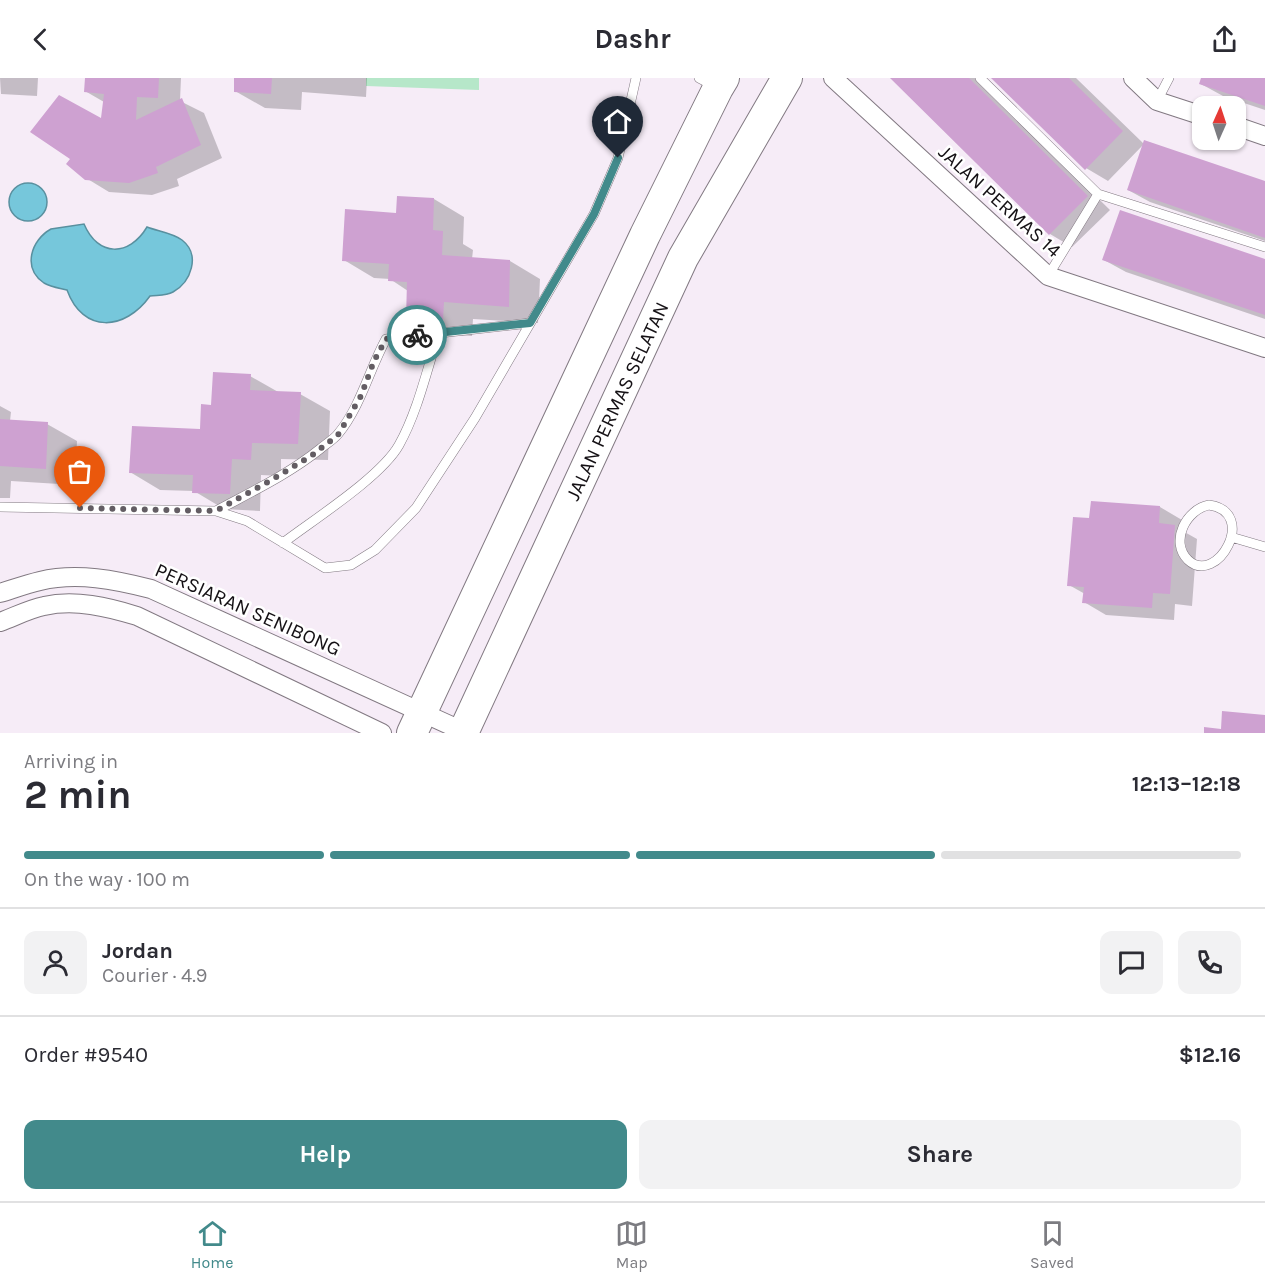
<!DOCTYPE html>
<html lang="en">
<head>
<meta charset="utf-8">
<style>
	:root { --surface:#fff; --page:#f2f2f3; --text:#2b2b33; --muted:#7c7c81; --line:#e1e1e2; --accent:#428a8b }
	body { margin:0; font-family:Karla,sans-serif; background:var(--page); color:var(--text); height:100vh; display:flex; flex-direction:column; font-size:22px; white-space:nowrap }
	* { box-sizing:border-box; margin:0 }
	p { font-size:20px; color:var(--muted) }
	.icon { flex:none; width:33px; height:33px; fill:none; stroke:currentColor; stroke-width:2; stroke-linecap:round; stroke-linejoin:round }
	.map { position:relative; height:655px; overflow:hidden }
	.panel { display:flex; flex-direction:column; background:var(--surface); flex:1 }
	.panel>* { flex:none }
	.needle { width:39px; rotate:3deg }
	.controls { position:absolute; left:1192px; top:18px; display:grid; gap:12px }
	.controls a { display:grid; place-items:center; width:54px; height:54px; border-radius:12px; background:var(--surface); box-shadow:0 2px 4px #0004; font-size:30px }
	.pin { position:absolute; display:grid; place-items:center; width:51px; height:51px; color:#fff; margin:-62px -26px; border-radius:50% 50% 50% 0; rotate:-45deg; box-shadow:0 0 6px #0007 }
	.pin .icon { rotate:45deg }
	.courier { position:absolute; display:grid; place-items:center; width:60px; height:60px; margin:-30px; border:4px solid #428a8b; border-radius:50%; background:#fff; color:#222; box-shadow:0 2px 8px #0007 }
	.headline em { font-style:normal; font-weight:700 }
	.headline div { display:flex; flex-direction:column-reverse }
	.headline { display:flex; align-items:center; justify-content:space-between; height:102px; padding:0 24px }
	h1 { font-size:39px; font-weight:700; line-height:45px }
	.bar { display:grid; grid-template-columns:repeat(4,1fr); gap:9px 6px; align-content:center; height:72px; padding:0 24px }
	.bar i { height:8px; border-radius:4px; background:var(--line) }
	.bar .active { background:var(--accent) }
	.bar p { grid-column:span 4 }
	.line { display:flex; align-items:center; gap:15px; padding:0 24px; border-top:2px solid var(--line) }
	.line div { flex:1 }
	.round { display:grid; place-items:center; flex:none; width:63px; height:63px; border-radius:12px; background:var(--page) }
	.button { display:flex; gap:12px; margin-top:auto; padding:12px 24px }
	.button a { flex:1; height:69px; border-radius:12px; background:var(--accent); color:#fff; font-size:24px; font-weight:700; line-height:69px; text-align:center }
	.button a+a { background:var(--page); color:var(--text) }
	header { display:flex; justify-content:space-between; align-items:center; height:78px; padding:0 24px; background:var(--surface); font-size:27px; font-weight:700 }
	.menu { display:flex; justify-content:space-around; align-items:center; height:84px; border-top:2px solid var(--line); background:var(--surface); font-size:16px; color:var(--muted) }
	.menu a { display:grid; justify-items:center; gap:3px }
	.menu .active { color:var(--accent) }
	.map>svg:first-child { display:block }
</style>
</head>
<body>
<header><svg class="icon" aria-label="back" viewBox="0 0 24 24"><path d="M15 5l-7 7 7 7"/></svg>Dashr<svg class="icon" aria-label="share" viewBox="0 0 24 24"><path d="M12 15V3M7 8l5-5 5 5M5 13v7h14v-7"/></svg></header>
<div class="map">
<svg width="1265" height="655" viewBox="0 0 1265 655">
	<rect width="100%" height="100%" fill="#f6ecf7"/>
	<path fill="#b6e7c9" d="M366 0H479V12L366 8Z"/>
	<path fill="#76c7db" stroke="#59909f" stroke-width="1.5" d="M9 124a19 19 0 1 1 38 0a19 19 0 1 1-38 0Z
		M84 146C98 179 129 179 147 149 157 153 173 155 182 162 201 177 191 204 173 214 166 218 158 217 150 218 125 253 83 256 67 212 59 210 51 209 44 205 22 190 31 162 51 151Z"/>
	<path fill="#0003" d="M0 0H38L37 18 1 16Z
		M86 0H181L180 23 204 35 222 80 177 101 179 108 152 117 109 114 86 100 103 42 104 24 85 13Z
		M236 0H367L366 19 302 14 301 32 265 30 235 13Z
		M892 0H976L1110 132 1072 169 1050 156Z
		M993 0H1076L1144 66 1108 103 1086 90Z
		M1203 0H1265V32L1223 18 1201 6Z
		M1265 105V163L1150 124 1128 112Z
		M434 121 464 139 463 166 473 172 472 181 510 183 540 201 538 245 473 241 472 258 437 256 407 239 408 213 390 201 374 200 344 182 397 136Z
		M1104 182 1265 183V241L1126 194Z
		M250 298 280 315 300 316 330 333 328 382 281 381V398L261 397 260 433 224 431 194 413 160 412 130 394 201 352 213 328Z
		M0 300V328L11 334 10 343 47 346 77 363 75 407 11 403 10 420H0Z
		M1160 429 1182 442 1181 452 1197 461 1192 528 1175 526 1174 542 1106 537 1084 524 1085 516 1069 507 1091 441Z"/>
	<path fill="#cea1d1" d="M85 0H159L158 20 137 19 136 42 182 20 201 67 156 89 158 95 129 105 85 102 66 86 70 81 30 54 59 17 101 40 104 16 84 14Z
		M234 0H272L271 16 234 14Z
		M890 0H969L1088 118 1049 157Z
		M991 0H1069L1123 53 1085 92Z
		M1201 0H1265V28L1199 6Z
		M1144 62 1265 103V160L1127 112Z
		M397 118 434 120 433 152 443 153 442 177 510 182 509 229 444 224 443 242 406 240 407 204 388 203 389 186 342 183 345 131 396 135Z
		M1120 132 1265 181V237L1102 182Z
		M213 294 251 296 250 312 301 314 298 366 252 365 251 382 232 381 230 416 192 415 193 397 129 395 132 348 200 351 201 326 211 327Z
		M0 341 48 344 46 391 0 388Z
		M1091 423 1160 428 1159 445 1175 447 1170 516 1153 515 1152 530 1082 525 1084 509 1067 508 1073 439 1089 440Z
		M1222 633 1265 637V655H1204V649L1221 651Z"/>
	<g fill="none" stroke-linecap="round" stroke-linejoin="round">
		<defs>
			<path id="lane" d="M699 0 716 9
				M980 0 1098 116 1265 169
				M1157 23 1169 0
				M1048 198 1098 116
				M1209 427C1259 434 1217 509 1188 482 1169 463 1187 431 1209 427Z
				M0 429 216 433 247 443 325 490 351 487 375 472 416 430 475 340 594 136 618 80 636 0
				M216 433C251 414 289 396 320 371 326 366 333 362 338 356 361 328 369 292 386 261L530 245
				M1231 459 1265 469
				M283 465C313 442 381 399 399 367 418 333 427 291 439 254"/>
			<path id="street" d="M833 0 1048 198 1265 270
				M1133 0 1157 23 1203 38
				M1236 48 1265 58
				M0 515C13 511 27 506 40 503 77 494 116 502 151 511L467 655
				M0 544C14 539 29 531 44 528 75 521 108 529 137 538L382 655"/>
			<path id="primary" d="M412 655 645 157 718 10 724 0
				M463 655 683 180 787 0"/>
		</defs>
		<use href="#lane" stroke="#827982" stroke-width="10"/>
		<use href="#street" stroke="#827982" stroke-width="20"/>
		<use href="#primary" stroke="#827982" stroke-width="32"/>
		<use href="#lane" stroke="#fff" stroke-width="9"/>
		<use href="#street" stroke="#fff" stroke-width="18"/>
		<use href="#primary" stroke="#fff" stroke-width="30"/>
	</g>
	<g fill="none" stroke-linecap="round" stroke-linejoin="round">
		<path stroke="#635d63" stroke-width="6" stroke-dasharray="0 10.8" d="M80 430 216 433 268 404 311 378 338 357 361 318 374 283 386 261 417 257"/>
		<path stroke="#428a8b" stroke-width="8" d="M417 257 530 245 594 136 618 80"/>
	</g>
	<g text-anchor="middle" stroke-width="5" stroke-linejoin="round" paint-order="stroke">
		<g font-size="20" fill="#141014" stroke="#fff">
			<text transform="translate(1000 123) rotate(42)" y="7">JALAN PERMAS 14</text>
			<text transform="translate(617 323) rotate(-65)" y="7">JALAN PERMAS SELATAN</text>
			<text transform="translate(248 531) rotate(24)" y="7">PERSIARAN SENIBONG</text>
		</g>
	</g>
</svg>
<div class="controls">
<a><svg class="needle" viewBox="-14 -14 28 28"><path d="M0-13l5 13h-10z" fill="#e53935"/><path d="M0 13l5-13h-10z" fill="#7c7c81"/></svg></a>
</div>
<div class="pin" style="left:80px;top:430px;background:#ea580c"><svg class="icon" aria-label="bag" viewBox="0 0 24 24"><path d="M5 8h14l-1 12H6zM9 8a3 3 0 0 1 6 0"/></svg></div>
<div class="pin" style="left:618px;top:80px;background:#1f2937"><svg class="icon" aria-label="home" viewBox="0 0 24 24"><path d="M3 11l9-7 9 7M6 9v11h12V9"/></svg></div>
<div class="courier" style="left:417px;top:257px"><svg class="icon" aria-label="bike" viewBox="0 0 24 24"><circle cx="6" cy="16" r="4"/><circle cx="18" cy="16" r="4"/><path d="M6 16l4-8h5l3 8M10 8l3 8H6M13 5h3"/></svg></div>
</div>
<section class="panel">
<div class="headline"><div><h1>2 min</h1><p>Arriving in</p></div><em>12:13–12:18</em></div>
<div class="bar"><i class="active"></i><i class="active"></i><i class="active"></i><i></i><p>On the way · 100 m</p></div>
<div class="line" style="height:108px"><a class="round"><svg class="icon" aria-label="person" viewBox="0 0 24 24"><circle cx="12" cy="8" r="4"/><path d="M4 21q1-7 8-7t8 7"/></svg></a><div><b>Jordan</b><p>Courier · 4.9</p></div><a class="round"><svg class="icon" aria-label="chat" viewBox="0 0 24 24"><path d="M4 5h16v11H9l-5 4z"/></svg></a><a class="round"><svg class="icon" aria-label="phone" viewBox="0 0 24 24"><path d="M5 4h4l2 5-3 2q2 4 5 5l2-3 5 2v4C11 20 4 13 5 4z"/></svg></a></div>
<div class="line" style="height:78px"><div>Order #9540</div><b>$12.16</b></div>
<div class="button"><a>Help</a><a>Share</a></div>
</section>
<nav class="menu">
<a class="active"><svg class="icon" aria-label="home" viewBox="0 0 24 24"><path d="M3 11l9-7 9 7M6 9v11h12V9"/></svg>Home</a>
<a><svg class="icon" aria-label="map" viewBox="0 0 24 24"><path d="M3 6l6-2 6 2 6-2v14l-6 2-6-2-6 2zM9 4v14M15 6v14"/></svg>Map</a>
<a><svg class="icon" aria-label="saved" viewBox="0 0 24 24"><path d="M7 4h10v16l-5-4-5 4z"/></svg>Saved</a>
</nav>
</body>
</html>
